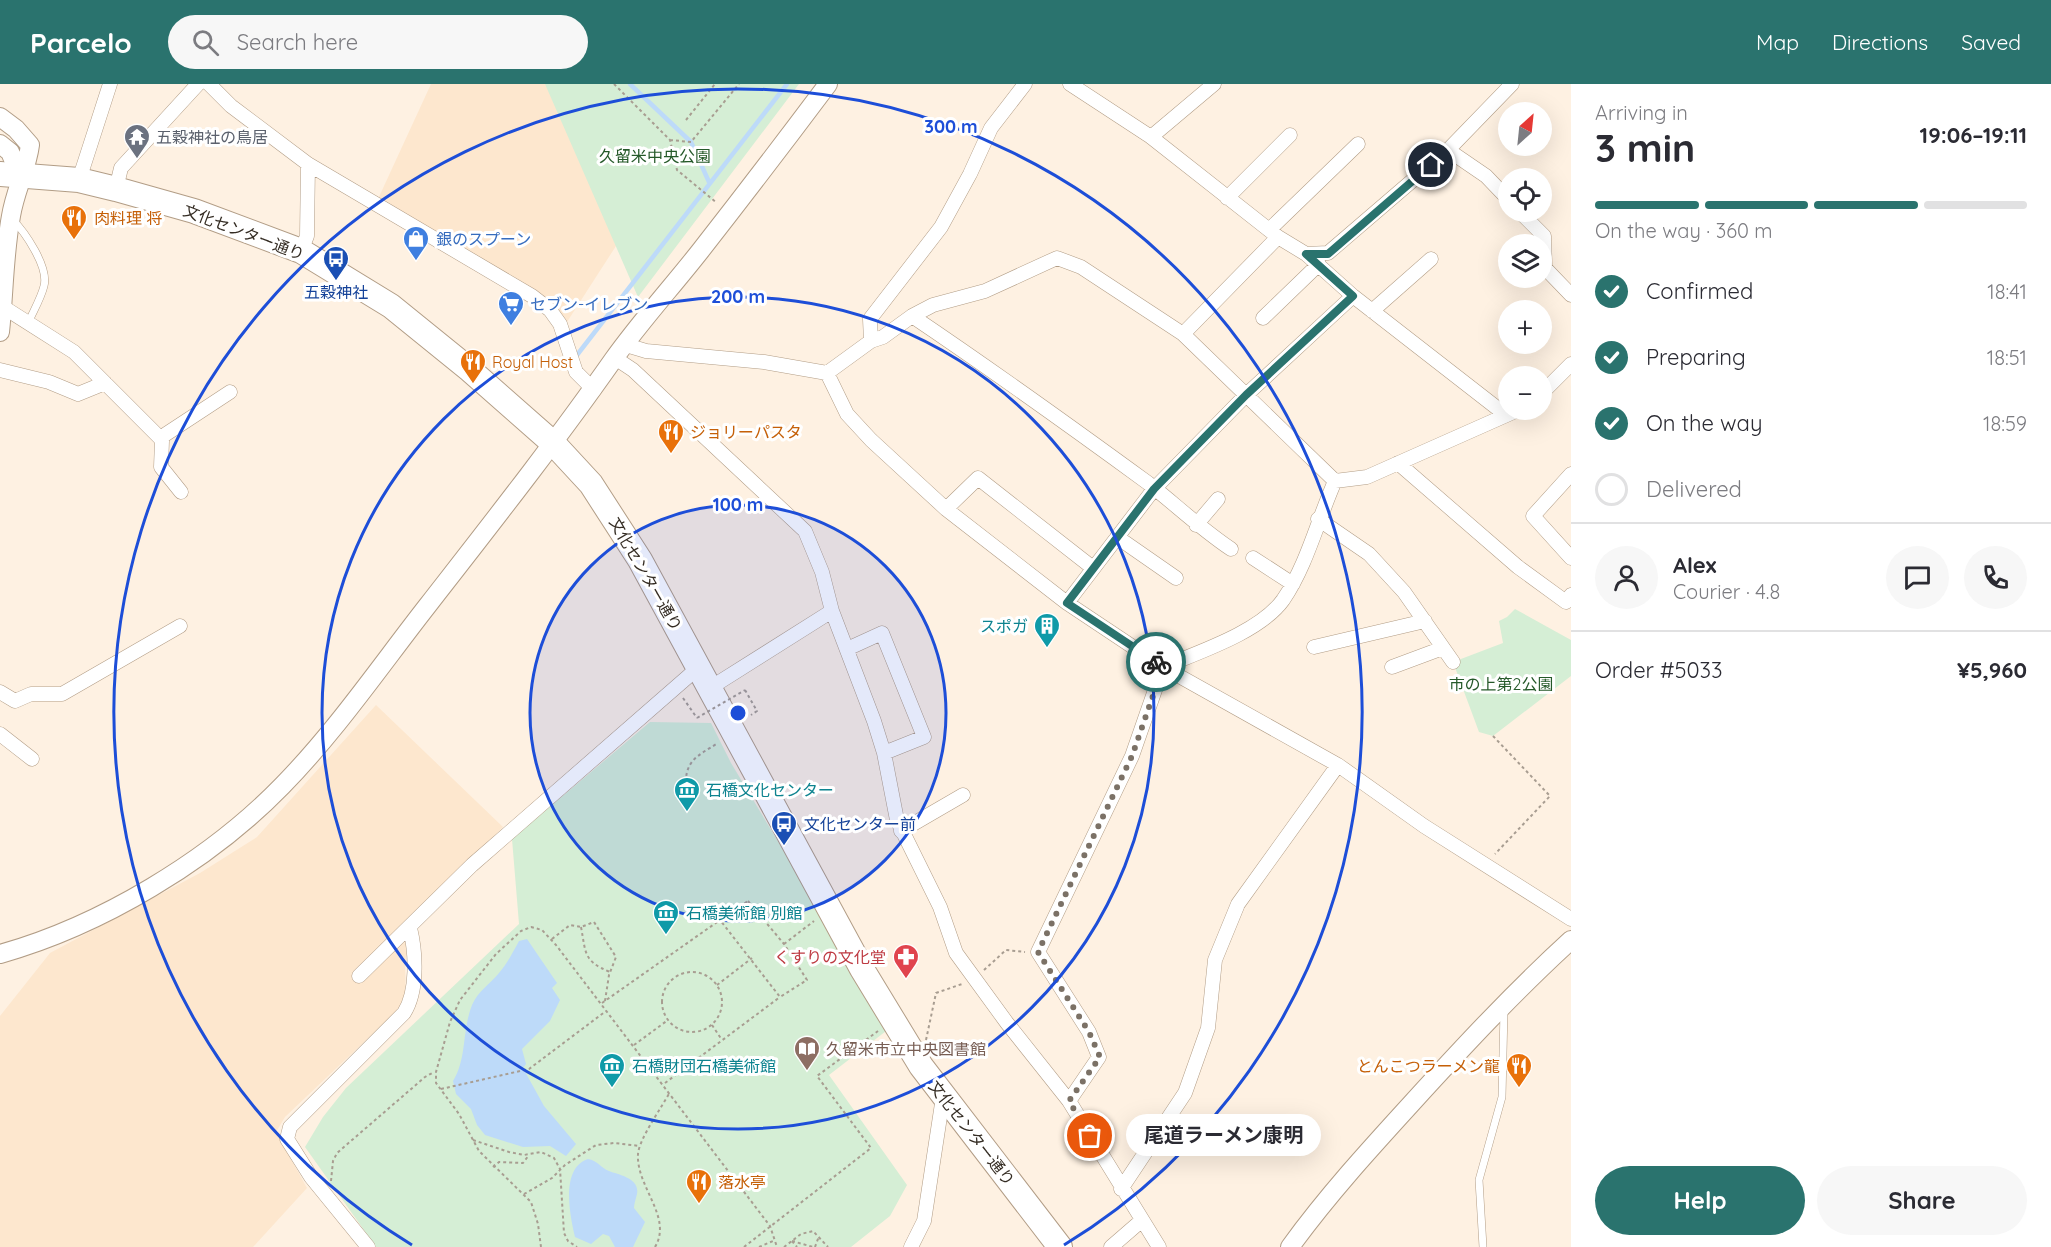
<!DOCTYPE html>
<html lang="en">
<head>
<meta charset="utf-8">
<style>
	:root { --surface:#fff; --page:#f7f7f7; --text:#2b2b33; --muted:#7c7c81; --line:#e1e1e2; --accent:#2a736e }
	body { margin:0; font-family:Quicksand,"Noto Sans JP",sans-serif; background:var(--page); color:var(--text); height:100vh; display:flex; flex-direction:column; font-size:22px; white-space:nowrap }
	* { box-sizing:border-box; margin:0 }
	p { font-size:20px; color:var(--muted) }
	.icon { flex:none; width:33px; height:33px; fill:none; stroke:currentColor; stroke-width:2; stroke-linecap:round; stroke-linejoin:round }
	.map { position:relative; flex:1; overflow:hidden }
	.details { display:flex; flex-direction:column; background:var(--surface); width:480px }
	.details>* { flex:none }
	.needle { width:39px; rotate:27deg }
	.fabs { position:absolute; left:1498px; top:18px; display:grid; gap:12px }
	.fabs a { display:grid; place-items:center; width:54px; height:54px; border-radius:50%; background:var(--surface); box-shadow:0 6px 24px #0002; font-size:30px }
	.pin { position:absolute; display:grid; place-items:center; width:51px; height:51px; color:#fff; margin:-26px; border:3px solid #fff; border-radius:50%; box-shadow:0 2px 6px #0007 }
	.courier { position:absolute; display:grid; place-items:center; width:60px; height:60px; margin:-30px; border:4px solid #2a736e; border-radius:50%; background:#fff; color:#222; box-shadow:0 2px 8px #0007 }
	.bubble { position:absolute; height:42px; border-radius:21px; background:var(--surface); box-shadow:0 6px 24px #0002; font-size:20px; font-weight:700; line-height:42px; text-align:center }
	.headline em { font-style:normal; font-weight:700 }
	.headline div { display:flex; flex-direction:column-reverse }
	.headline { display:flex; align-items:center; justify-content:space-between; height:102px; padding:0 24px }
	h1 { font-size:39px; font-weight:700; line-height:45px }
	.bar { display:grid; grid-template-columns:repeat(4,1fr); gap:9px 6px; align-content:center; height:72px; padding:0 24px }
	.bar i { height:8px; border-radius:4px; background:var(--line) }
	.bar .on { background:var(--accent) }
	.bar p { grid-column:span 4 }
	.line { display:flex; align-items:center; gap:15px; padding:0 24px; border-top:2px solid var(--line) }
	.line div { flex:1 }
	.round { display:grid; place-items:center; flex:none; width:63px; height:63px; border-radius:32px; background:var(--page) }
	ol { padding:0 24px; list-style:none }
	li { display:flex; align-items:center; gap:18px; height:66px }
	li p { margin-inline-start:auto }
	li .icon { padding:6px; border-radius:50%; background:var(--accent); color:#fff; stroke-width:4 }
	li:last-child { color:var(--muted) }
	li i { width:33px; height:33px; border:3px solid var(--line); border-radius:50% }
	.action { display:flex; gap:12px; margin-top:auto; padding:12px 24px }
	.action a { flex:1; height:69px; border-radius:36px; background:var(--accent); color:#fff; font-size:24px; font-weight:700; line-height:69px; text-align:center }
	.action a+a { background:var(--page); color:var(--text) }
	header { display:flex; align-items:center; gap:36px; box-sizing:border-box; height:84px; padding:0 30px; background:var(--accent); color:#fff }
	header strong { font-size:28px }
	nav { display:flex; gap:33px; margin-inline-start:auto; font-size:21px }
	.search { width:420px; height:54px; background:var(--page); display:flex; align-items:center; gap:15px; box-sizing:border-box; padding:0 21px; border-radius:33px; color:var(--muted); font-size:22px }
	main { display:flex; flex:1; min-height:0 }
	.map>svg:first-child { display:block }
</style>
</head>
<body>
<header>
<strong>Parcelo</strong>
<div class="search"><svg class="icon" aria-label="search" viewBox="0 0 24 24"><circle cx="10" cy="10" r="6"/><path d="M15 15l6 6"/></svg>Search here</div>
<nav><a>Map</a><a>Directions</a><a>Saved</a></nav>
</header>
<main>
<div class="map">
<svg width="1571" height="1163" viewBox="0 0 1571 1163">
	<rect width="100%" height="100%" fill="#fef1e2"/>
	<path fill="#fde7ce" d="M431 0H563L625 148 567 238 538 213 378 115Z
		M376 621 503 743 412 835 405 879 406 918 285 1033 276 1048 307 1104 253 1163H0V932L50 869 200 789 257 753Z"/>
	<path fill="#d5eed5" d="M545 0H799L638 213Z
		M1515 525 1571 556V592L1493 652 1479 648 1453 578 1503 559 1499 537 1507 533Z
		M650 638 711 639 731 679 890 944 829 991 907 1101 890 1132 851 1163H376L305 1063 323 1033 346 1004 519 840 512 755Z"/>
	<path fill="#bddaf9" d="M527 855 557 899 552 904 560 916 550 937 522 965 526 980 523 984 544 1022 576 1060 566 1072 550 1062 523 1063 485 1051 477 1041 471 1025 456 1010 453 997C467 975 462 946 472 921 479 906 489 901 499 889 507 880 513 868 519 857Z
		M588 1075C597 1076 601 1084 609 1087 619 1091 640 1094 637 1110 636 1115 634 1119 634 1124L645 1138 633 1163H615L609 1152 603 1150 591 1160 575 1153C570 1132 560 1084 588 1075Z"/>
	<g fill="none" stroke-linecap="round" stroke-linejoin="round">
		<path stroke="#bddaf9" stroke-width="4.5" d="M630 0 691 58 709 98
			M577 271 787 0"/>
		<defs>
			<path id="service" d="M12 135C25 148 49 183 44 202 41 214 34 226 29 237
				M1483 1163 1479 1096 1502 1013 1504 926"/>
			<path id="minor" d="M209 0 231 22 308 80 532 212 550 226 560 240 576 288 594 306
				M1070 0 1151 53 1278 153 1306 170 1353 212 1506 331
				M1151 53 1214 0
				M1448 66 1486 92 1509 116
				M79 96 110 0
				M116 105 121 84 198 0
				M1227 114 1290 51
				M1520 128 1544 152 1545 184 1571 211
				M1269 146 1358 60
				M301 167 307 152 308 80
				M1306 170 1328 169 1448 66 1512 0
				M0 221 74 268 160 354 162 357 161 383 181 408
				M1372 227 1431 175
				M912 232C992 286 1070 342 1148 399 1176 421 1201 445 1231 465
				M1263 234 1319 180
				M1183 250 1278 153
				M871 257 870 235 941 143 970 90 991 44 1025 0
				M626 261 646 267 764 278 827 289 871 257 883 253 912 232 933 221 985 207 1057 174 1081 183 1183 250 1335 397
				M615 274 633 286 805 447 822 488 832 527 874 637 884 669 897 736 940 823 956 869 1007 939 1069 1017 1159 1163
				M0 286 49 298 78 310 105 299
				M827 289 847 330 871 356 946 425 1067 519 1163 583 1338 681 1424 742 1571 835
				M1542 309 1571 280
				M160 354 230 308
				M1398 379 1518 483 1566 518 1571 511
				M1571 390 1533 432 1571 474
				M1335 397 1367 393 1518 326
				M946 425 978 394 1093 484
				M1318 435 1369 470 1404 508 1453 578
				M1196 441 1218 415
				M1117 453 1176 494
				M1253 474 1293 500
				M1067 519 1154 405 1246 311 1353 212
				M1314 563 1425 537
				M847 565 882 549 924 653 884 669
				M1392 583 1443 564
				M710 604 832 527
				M0 608 15 617 31 610H62L180 542
				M0 650 32 675
				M901 747 963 711
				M359 892 472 781 699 583
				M1069 1017 1099 973 1089 948 1038 868 1132 672 1163 583C1199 568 1260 548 1283 516 1307 481 1318 435 1335 397
				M1121 1105 1185 1009 1208 944 1215 876 1238 820 1338 681
				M368 1163 311 1093 287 1055 290 1043 404 929C418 907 416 869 410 844
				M911 1163 924 1137 943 1013
				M1111 1163 1141 1137"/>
			<path id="tertiary" d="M0 33 16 45 30 61C27 85 15 107 11 132 4 170 4 210 0 248
				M0 60 10 68 20 92
				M0 870C100 842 209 777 282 702 336 647 381 581 428 521 491 440 554 360 613 276 640 238 672 203 701 166 744 111 786 56 828 0
				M1290 1163C1327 1112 1369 1066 1411 1020 1463 963 1514 908 1571 856"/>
			<path id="trunk" d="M0 90 79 96 116 105 194 127 301 167 391 222 470 286 554 360 591 400 640 476 862 885 921 982 1060 1163"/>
		</defs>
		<use href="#service" stroke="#b29d86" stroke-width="8"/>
		<use href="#minor" stroke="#b29d86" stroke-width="15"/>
		<use href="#tertiary" stroke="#b29d86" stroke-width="20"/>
		<use href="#trunk" stroke="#b29d86" stroke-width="26"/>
		<path stroke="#a89d91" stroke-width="2" stroke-dasharray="3 3" stroke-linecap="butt" d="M614 0 670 56 677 86 717 119
			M686 36 715 0
			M670 56 691 58 739 0
			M745 606 757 627 751 631
			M683 614 697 634
			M1493 652 1550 712 1495 770
			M686 704C684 677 697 672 718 659
			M748 817 784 860 807 896 780 913 720 836Z
			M581 843C586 869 583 877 610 888
			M552 855 570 841 581 843 594 838 616 873 609 891 605 917
			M784 860 814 837
			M984 886 1006 866 1025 868
			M662 918a30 30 0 1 1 60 0a30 30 0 1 1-60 0Z
			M717 901 752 874
			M602 919 720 836
			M712 941 722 956
			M926 956 936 909 962 900
			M634 961 668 936
			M665 999 780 913
			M441 1005 529 985 606 927
			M473 1056 509 1068 524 1071 541 1068 554 1074 560 1085 564 1149 568 1157 577 1163
			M493 1083 499 1078 523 1079 529 1071
			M331 1097 333 1077 337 1069 425 993 434 988
			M524 1110 552 1094 565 1081 596 1061 614 1059 640 1062
			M792 1157 813 1163
			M792 1157 797 1163
			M541 1163 538 1140 531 1118 479 1067 459 1030 436 999V988L450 938 460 916 496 870 521 847 531 843 542 846 556 861 770 1142 777 1163
			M655 1163C673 1133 636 1103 638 1070 639 1055 662 1023 670 1008
			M744 1163 871 1064 817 992 878 947
			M759 1163 773 1157
			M784 1163 801 1150 813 1147 828 1163
			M815 1163 819 1152"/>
		<use href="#service" stroke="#fff" stroke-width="7"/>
		<use href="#minor" stroke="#fff" stroke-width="14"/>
		<use href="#tertiary" stroke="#fff" stroke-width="18"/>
		<use href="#trunk" stroke="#fff" stroke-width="24"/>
		<path stroke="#a89d91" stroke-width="2" stroke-dasharray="3 3" stroke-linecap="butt" d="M697 634 745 606"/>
	</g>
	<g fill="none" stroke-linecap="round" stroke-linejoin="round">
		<path stroke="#7b7166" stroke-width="6" stroke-dasharray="0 10.8" d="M1090 1052 1069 1017 1100 973 1089 948 1038 868 1132 672 1163 583 1156 578"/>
		<path stroke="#2a736e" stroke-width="8" d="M1156 578 1067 519 1154 405 1246 311 1353 212 1306 170H1328L1431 81"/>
	</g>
	<circle cx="738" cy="629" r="208" fill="#1d4ed8" fill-opacity=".12"/>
	<g fill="none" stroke="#1d4ed8" stroke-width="3">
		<circle cx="738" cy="629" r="208"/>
		<circle cx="738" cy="629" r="416"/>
		<path d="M412 1161A624 624 0 1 1 1064 1161"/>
	</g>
	<defs>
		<symbol id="temple-pin" viewBox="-11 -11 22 30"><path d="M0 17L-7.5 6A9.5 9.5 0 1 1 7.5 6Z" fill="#6b7280" stroke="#fff"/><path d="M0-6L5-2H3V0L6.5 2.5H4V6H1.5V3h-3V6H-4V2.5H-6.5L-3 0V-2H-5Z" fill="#fff"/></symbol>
		<symbol id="restaurant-pin" viewBox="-11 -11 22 30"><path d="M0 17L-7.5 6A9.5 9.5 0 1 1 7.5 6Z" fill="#e8710a" stroke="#fff"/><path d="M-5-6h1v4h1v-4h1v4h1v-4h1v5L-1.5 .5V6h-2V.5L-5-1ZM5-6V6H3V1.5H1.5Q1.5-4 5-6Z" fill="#fff"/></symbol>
		<symbol id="shop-pin" viewBox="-11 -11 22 30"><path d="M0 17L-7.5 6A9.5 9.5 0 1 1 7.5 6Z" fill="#3f7fe0" stroke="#fff"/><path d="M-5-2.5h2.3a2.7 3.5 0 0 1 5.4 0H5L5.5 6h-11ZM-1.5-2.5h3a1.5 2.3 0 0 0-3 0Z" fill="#fff"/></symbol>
		<symbol id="bus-pin" viewBox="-11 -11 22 30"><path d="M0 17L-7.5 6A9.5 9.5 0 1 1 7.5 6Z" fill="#1a4fb4" stroke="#fff"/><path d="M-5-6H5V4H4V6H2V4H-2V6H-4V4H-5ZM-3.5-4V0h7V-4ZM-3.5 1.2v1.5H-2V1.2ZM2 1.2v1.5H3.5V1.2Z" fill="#fff"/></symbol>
		<symbol id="supermarket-pin" viewBox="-11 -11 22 30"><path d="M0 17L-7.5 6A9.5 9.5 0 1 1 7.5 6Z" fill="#3f7fe0" stroke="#fff"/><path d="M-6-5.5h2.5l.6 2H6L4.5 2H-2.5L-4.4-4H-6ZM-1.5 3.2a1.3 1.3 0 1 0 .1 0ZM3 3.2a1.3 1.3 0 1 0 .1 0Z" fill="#fff"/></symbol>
		<symbol id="building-pin" viewBox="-11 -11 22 30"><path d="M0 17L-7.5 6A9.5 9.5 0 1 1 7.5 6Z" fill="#0f9aa8" stroke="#fff"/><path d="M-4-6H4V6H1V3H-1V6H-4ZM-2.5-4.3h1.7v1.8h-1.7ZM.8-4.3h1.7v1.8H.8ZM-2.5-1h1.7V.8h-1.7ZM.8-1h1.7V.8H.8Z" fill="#fff"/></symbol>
		<symbol id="museum-pin" viewBox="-11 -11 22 30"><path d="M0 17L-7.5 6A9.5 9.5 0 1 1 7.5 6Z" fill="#0f9aa8" stroke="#fff"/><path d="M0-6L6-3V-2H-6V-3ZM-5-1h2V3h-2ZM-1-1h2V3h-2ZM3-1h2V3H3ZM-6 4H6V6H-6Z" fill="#fff"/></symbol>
		<symbol id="pharmacy-pin" viewBox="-11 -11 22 30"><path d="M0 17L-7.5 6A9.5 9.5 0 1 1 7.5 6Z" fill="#e0444e" stroke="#fff"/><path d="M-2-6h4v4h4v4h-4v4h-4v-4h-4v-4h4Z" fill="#fff"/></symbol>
		<symbol id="library-pin" viewBox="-11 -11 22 30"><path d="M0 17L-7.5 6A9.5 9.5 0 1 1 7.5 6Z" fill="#8d6e63" stroke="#fff"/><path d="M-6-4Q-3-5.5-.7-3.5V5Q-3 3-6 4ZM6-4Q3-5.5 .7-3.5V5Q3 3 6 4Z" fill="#fff"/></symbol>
	</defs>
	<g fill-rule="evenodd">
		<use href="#temple-pin" x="122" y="38" width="30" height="40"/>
		<use href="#restaurant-pin" x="59" y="119" width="30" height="40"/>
		<use href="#shop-pin" x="401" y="140" width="30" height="40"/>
		<use href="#bus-pin" x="321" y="160" width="30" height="40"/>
		<use href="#supermarket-pin" x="496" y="205" width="30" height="40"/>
		<use href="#restaurant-pin" x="458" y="263" width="30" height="40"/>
		<use href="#restaurant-pin" x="656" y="333" width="30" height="40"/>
		<use href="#building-pin" x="1032" y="527" width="30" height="40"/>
		<use href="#museum-pin" x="672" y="691" width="30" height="40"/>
		<use href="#bus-pin" x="769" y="725" width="30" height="40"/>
		<use href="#museum-pin" x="651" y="814" width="30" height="40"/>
		<use href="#pharmacy-pin" x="891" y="858" width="30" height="40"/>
		<use href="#library-pin" x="792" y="950" width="30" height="40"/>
		<use href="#museum-pin" x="597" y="967" width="30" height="40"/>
		<use href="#restaurant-pin" x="1504" y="967" width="30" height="40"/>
		<use href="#restaurant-pin" x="684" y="1083" width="30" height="40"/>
	</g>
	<g text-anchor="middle" stroke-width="6" stroke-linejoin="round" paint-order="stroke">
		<g font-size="16" fill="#5b616d" stroke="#fff" text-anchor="start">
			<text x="156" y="59">五穀神社の鳥居</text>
		</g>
		<g font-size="16" fill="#255929" stroke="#fff">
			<text x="655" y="78">久留米中央公園</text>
			<text x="1501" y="606">市の上第2公園</text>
		</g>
		<g font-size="16" fill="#c56008" stroke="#fff" text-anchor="start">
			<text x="94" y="140">肉料理 将</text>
			<text x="492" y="284">Royal Host</text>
			<text x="690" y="354">ジョリーパスタ</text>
			<text x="1500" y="988" text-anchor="end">とんこつラーメン龍</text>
			<text x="718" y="1104">落水亭</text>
		</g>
		<g font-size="16" fill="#342c23" stroke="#fff">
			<text transform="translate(244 148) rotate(21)" y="6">文化センター通り</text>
			<text transform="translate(646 490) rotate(60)" y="6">文化センター通り</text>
			<text transform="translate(972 1049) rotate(52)" y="6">文化センター通り</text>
		</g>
		<g font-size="16" fill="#366cbe" stroke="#fff" text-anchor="start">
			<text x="436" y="161">銀のスプーン</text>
			<text x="530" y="226">セブン-イレブン</text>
		</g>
		<g font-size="16" fill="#164399" stroke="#fff">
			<text x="336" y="214">五穀神社</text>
			<text x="804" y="746" text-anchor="start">文化センター前</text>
		</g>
		<g font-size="16" fill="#0d838f" stroke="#fff" text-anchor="start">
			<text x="1028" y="548" text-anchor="end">スポガ</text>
			<text x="706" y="712">石橋文化センター</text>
			<text x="686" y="835">石橋美術館 別館</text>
			<text x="632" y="988">石橋財団石橋美術館</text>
		</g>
		<g font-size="16" fill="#be3a42" stroke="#fff" text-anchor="end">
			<text x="886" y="879">くすりの文化堂</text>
		</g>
		<g font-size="16" fill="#785e54" stroke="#fff" text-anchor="start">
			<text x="826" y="971">久留米市立中央図書館</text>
		</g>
	</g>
	<circle cx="738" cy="629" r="9" fill="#1d4ed8" stroke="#fff" stroke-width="3"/>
	<g font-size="18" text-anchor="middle" font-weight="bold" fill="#1d4ed8" stroke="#fff" stroke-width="6" stroke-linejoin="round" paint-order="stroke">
		<text x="951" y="49">300 m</text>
		<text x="738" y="219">200 m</text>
		<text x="738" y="427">100 m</text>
	</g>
</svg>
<div class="fabs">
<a><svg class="needle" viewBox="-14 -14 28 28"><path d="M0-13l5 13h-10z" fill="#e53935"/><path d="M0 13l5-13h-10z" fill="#7c7c81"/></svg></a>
<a><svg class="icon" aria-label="locate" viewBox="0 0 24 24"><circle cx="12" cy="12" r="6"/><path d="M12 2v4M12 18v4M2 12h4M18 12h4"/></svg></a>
<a><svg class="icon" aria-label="layers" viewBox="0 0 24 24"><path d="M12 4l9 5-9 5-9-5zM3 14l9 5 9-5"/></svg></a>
<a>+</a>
<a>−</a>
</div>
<div class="pin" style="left:1090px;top:1052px;background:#ea580c"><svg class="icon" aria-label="bag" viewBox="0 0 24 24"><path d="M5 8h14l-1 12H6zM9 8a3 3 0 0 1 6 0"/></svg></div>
<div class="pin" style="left:1431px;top:81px;background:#1f2937"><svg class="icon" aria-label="home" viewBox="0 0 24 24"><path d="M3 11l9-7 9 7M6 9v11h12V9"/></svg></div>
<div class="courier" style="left:1156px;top:578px"><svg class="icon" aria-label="bike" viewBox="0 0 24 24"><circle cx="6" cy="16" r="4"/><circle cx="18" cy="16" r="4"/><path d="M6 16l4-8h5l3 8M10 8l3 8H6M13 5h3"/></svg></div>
<div class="bubble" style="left:1126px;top:1030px;width:195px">尾道ラーメン康明</div>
</div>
<section class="details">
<div class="headline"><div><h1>3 min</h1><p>Arriving in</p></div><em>19:06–19:11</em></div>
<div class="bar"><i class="on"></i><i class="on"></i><i class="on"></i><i></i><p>On the way · 360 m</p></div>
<ol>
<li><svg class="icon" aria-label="check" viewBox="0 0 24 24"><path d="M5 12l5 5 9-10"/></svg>Confirmed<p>18:41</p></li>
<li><svg class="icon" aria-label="check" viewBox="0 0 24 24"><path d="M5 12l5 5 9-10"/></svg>Preparing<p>18:51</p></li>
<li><svg class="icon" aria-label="check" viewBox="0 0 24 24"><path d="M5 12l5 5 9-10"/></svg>On the way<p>18:59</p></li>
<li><i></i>Delivered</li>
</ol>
<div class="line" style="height:108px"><a class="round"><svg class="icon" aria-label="person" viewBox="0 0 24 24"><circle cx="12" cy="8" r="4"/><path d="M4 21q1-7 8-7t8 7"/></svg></a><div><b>Alex</b><p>Courier · 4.8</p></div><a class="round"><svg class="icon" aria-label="chat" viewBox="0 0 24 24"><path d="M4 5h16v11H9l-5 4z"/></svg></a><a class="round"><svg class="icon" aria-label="phone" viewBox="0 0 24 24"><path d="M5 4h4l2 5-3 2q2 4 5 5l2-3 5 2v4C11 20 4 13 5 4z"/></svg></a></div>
<div class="line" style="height:78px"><div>Order #5033</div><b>¥5,960</b></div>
<div class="action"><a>Help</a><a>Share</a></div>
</section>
</main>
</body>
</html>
